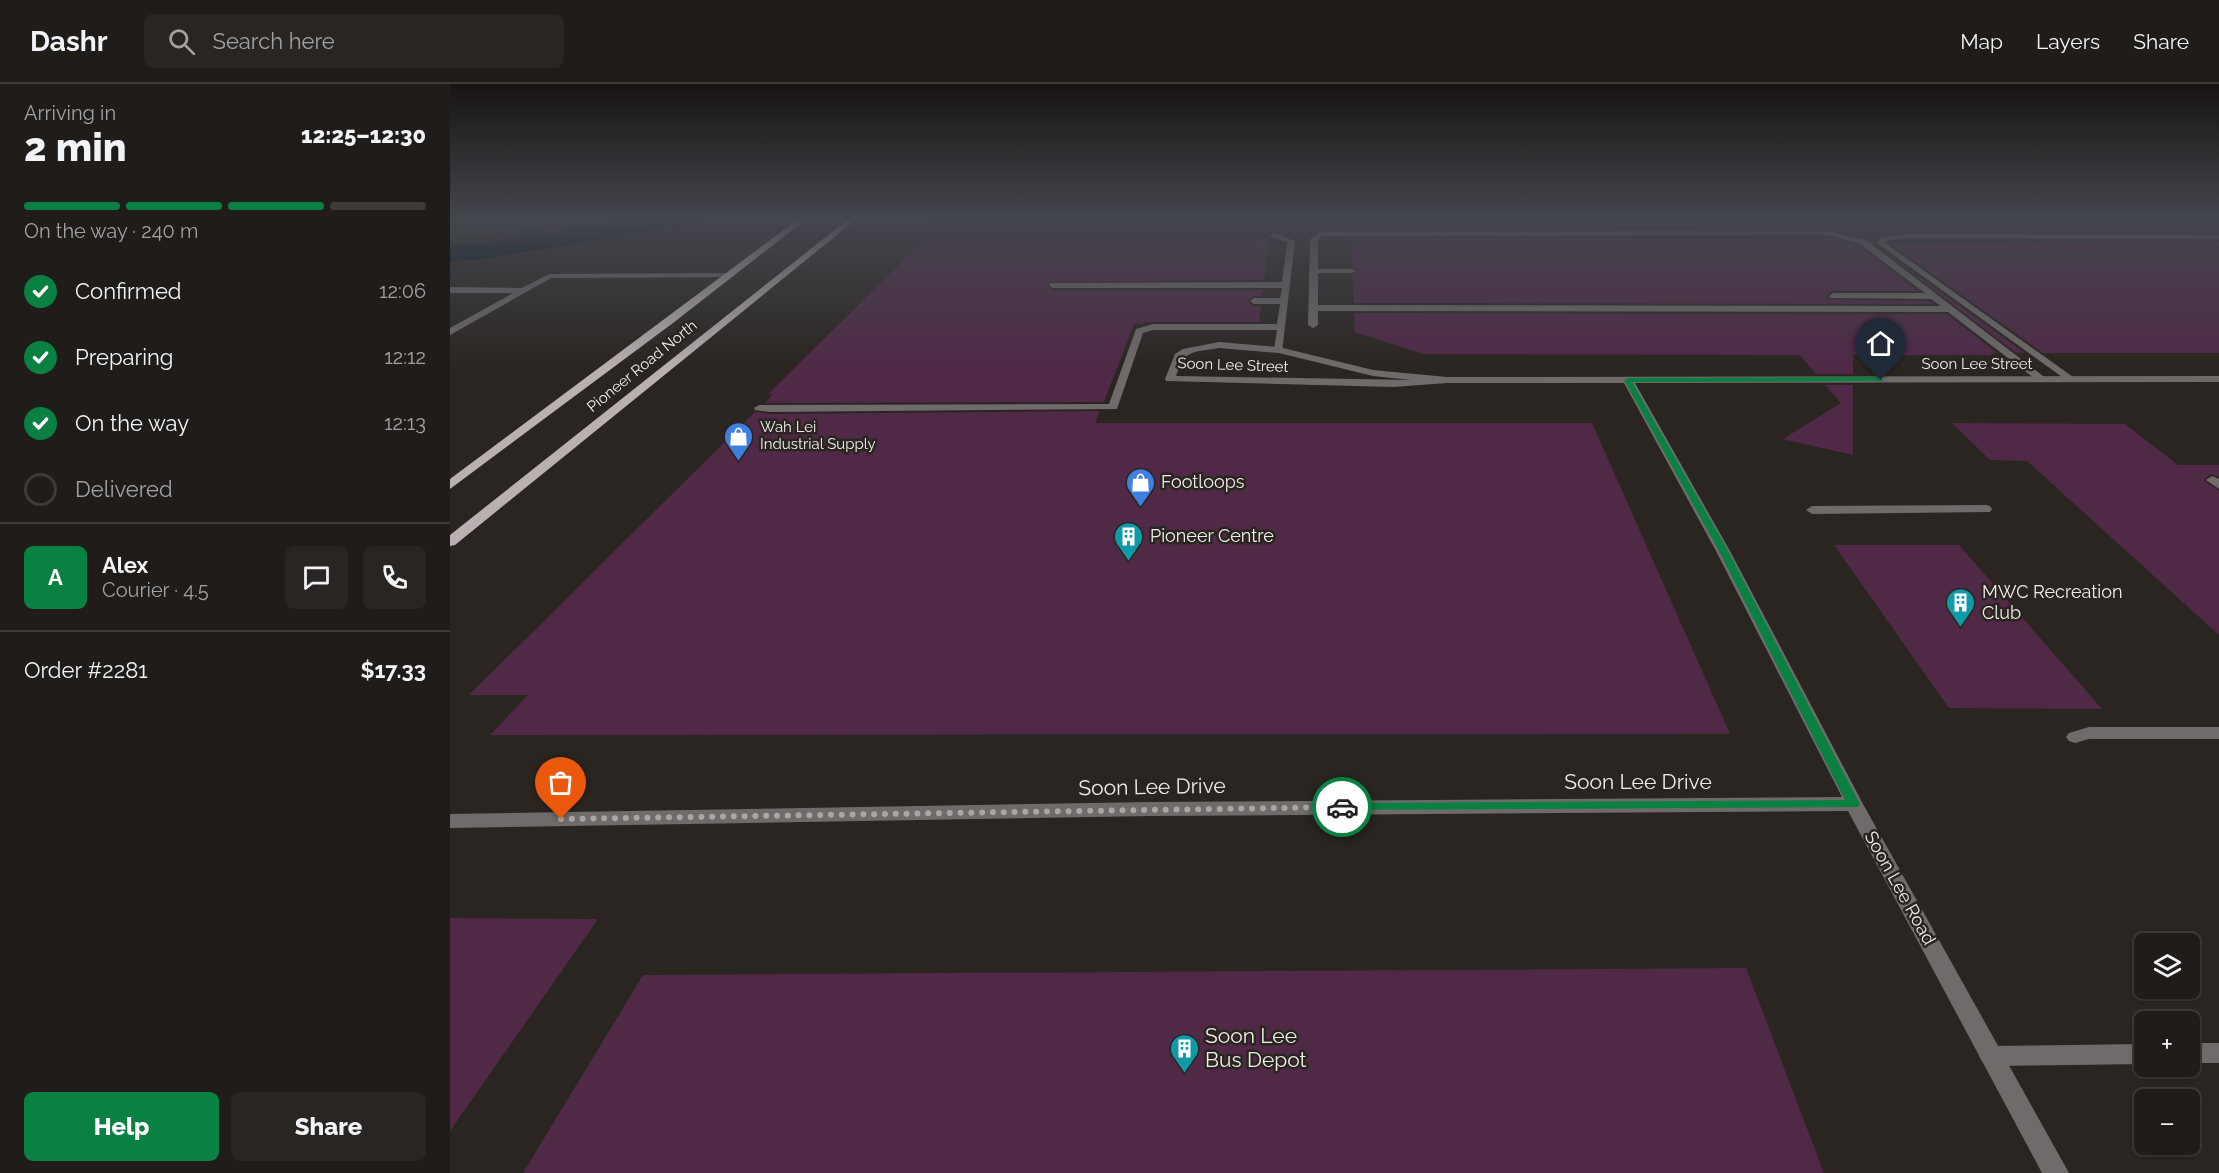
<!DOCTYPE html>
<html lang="en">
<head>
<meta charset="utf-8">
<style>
	:root { --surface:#201c19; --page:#282522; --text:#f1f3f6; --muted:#a2a1a2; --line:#3d3a38; --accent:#0b8043 }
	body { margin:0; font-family:Raleway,sans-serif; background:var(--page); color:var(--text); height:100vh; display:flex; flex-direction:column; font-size:22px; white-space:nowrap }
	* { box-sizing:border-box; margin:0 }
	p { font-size:20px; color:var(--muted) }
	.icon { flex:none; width:33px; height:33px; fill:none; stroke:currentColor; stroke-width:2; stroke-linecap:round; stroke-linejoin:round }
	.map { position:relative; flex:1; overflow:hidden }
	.panel { display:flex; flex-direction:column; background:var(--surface); width:450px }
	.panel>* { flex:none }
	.tools { position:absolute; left:1684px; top:849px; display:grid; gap:12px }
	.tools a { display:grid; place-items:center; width:66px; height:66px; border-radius:9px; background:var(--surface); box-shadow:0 2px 4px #0004,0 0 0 2px var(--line); font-size:30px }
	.pin { position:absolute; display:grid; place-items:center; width:51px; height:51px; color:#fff; margin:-62px -26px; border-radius:50% 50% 50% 0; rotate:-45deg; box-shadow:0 0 6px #0007 }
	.pin .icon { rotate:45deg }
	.courier { position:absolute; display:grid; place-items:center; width:60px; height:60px; margin:-30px; border:4px solid #0b8043; border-radius:50%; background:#fff; color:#222; box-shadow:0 2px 8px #0007 }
	.head em { font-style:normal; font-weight:800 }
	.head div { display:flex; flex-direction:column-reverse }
	.head { display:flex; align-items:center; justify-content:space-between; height:102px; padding:0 24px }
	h1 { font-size:39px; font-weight:800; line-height:45px }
	.bar { display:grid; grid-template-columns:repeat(4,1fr); gap:9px 6px; align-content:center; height:72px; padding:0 24px }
	.bar i { height:8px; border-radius:4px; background:var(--line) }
	.bar .selected { background:var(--accent) }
	.bar p { grid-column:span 4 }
	.line { display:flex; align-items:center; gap:15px; padding:0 24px; border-top:2px solid var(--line) }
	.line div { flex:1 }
	.round { display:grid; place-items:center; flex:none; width:63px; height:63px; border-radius:9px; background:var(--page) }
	ol { padding:0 24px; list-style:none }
	li { display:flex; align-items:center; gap:18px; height:66px }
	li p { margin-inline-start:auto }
	li .icon { padding:6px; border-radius:50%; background:var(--accent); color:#fff; stroke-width:4 }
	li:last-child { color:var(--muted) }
	li i { width:33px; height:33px; border:3px solid var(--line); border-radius:50% }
	.primary-button { display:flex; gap:12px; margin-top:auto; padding:12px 24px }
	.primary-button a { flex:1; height:69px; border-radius:9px; background:var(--accent); color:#fff; font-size:24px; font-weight:800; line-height:69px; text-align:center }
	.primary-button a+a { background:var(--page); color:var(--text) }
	header { display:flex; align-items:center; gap:36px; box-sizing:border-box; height:84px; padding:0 30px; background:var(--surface); border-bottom:2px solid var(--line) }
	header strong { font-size:28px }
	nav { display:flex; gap:33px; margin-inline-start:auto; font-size:21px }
	.search { width:420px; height:54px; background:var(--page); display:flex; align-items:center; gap:15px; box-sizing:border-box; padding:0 21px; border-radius:9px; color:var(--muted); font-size:22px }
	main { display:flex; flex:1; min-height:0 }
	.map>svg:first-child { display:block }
</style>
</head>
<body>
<header>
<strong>Dashr</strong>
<div class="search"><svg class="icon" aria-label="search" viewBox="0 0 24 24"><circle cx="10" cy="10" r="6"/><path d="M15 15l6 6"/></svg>Search here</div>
<nav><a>Map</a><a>Layers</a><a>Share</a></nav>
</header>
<main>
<section class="panel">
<div class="head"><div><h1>2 min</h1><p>Arriving in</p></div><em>12:25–12:30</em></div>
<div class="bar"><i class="selected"></i><i class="selected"></i><i class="selected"></i><i></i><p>On the way · 240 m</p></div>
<ol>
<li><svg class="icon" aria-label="check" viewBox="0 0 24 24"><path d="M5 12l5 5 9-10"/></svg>Confirmed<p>12:06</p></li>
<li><svg class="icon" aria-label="check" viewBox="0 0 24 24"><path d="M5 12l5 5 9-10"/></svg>Preparing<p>12:12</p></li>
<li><svg class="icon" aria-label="check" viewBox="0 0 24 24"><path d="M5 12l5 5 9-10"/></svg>On the way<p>12:13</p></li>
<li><i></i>Delivered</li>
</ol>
<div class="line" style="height:108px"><b class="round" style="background:var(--accent);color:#fff">A</b><div><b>Alex</b><p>Courier · 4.5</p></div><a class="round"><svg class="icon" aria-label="chat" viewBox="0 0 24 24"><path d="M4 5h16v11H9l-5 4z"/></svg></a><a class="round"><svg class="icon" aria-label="phone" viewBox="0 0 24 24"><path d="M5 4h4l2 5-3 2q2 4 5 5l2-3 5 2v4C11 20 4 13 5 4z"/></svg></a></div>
<div class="line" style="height:78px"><div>Order #2281</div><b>$17.33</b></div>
<div class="primary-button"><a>Help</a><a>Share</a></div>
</section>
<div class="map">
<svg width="1769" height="1089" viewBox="0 0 1769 1089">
	<rect width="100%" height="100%" fill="#2b2521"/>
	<path fill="#243a22" d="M0 133H153L41 150 0 152Z"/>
	<path fill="#011217" d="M486 133H1769V135L481 139Z"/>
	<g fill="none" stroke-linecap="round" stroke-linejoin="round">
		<path fill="#011217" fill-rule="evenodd" d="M201 133H254L251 138 243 140 28 176 0 177V161L28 160Z"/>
	</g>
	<path fill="#4f2946" d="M901 154 1383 155 1409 162 1468 207H1383L1377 211 1378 215 1480 217 1484 220 904 219 902 191 908 186 902 183Z
		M820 157 814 196 598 198 597 202 603 206H813L812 212H803L798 217 803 222H811L809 238H703L684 240 654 318 315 319 323 310H318L472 158Z
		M1769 158V269H1593L1439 159Z
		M1431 165 1575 269H1566Z
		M904 229 1497 230 1547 269H1540L1544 271H1403V290H1366L1350 271 973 270 905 248Z
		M1375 301H1403V371L1333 355 1391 319Z
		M650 327 645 339H1142L1280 650 40 651 78 611H19L305 328 320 330Z
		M1502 339 1675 340 1728 381H1769V393L1761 390 1754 396 1769 407V551L1577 377 1540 376Z
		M1384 461H1509L1652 625 1499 624Z
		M0 834 148 835 0 1047Z
		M1296 884 1374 1089H73L193 891Z"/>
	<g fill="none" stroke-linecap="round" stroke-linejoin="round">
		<path fill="#706b6b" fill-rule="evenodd" d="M1377 147 1416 156 1597 295 1588 297 1498 228 868 227V241L863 244 858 241 860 155 870 148ZM1377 151 1410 160 1475 209H1383L1379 212 1380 214 1481 215 1491 222 868 221V189H902L906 187 902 185H868V156L872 152Z
			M824 149 845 157 832 268 824 266 827 246H703L693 249 667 325 320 328 305 326 304 324 309 321 659 320 686 245 703 240H827L830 220H804L800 217 804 214H830L832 204H603L599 201 600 199 832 198 837 158 821 153 820 151Z
			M1457 150 1769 151V155L1457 154 1436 157 1435 159 1623 293V297L1619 298 1427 159 1431 153Z
			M279 189 283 191 282 193 101 194 0 251V244L63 209H0V203L72 204 99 190Z
			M1762 392 1769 395V405L1756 396Z
			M1536 421 1540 422 1542 425 1540 428 1362 430 1356 426 1362 422Z
			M1639 643H1769V655H1639L1625 659 1619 657 1616 653 1619 649Z
			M1740 959H1769V979H1740Z
			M1695 960V980L1541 982 1533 979 1529 972 1533 965 1541 962Z"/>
		<path fill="#706b6b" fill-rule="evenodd" d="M769 258 829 263 923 286 997 293 1769 292V298L1185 299 1280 467 1413 720 1619 1089H1592L1398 727 702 732 0 744V730L702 718 1392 713 1266 467 1174 299H997L944 303 716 297 715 295 725 270 733 265ZM769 264 829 269 923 292 961 296 726 292C736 264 742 269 769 264Z"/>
		<path fill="#b9b0b1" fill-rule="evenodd" d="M351 133H359L223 239 0 405V395Z
			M401 133H409L5 461 0 462V451Z"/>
	</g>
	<linearGradient id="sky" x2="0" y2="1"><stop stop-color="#181412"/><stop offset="0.47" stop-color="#44464e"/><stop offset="1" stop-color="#44464e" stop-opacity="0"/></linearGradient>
	<rect width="1769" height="285" fill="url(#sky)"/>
	<path fill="#0b8043" d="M1431 293 1433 297 1182 298 1278 467 1410 720 1408 723 888 726 886 723 892 719 1395 716 1269 467 1174 296 1178 294Z"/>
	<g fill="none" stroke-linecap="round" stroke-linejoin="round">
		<path stroke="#aaa6a2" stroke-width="6" stroke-dasharray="0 10.8" d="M111 735 892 723"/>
	</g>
	<defs>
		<symbol id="shop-pin" viewBox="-11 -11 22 30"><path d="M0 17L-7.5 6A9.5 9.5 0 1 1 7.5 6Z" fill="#3f7fe0" stroke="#2b2521"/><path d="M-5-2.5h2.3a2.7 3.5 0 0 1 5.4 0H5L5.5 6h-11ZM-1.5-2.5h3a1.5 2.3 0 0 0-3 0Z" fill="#fff"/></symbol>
		<symbol id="building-pin" viewBox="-11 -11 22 30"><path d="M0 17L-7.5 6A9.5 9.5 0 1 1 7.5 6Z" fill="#0f9aa8" stroke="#2b2521"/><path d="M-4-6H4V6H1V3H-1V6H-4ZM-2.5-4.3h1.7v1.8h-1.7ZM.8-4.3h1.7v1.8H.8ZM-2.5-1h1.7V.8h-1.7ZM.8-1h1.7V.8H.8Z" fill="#fff"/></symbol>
	</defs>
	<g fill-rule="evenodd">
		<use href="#shop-pin" x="272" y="336" width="33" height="45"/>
		<use href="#shop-pin" x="674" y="382" width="33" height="45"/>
		<use href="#building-pin" x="662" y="436" width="33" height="45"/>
		<use href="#building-pin" x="1494" y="502" width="33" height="45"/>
		<use href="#building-pin" x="718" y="948" width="33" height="45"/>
	</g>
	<g text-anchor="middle" stroke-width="5" stroke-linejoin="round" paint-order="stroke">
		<g font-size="15" fill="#efebe8" stroke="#2b2521">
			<text x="1527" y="285">Soon Lee Street</text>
			<text transform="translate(783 281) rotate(2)" y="5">Soon Lee Street</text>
			<text transform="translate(192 282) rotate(-39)" y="5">Pioneer Road North</text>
		</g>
		<g font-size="15" fill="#efebe8" stroke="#2b2521" text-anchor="start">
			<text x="310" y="348">Wah Lei<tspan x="310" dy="17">Industrial Supply</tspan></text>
		</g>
		<g font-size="18" fill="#efebe8" stroke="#2b2521" text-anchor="start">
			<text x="711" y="404">Footloops</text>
			<text x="700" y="458">Pioneer Centre</text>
			<text x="1532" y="514">MWC Recreation<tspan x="1532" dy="21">Club</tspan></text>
		</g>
		<g font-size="18" fill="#efebe8" stroke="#2b2521">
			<text transform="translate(1450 804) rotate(61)" y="6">Soon Lee Road</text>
		</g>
		<g font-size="21" fill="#efebe8" stroke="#2b2521">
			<text x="1188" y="705">Soon Lee Drive</text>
			<text transform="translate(702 703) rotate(-1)" y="7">Soon Lee Drive</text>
		</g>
		<g font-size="21" fill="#efebe8" stroke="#2b2521" text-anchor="start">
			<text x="755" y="959">Soon Lee<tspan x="755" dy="24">Bus Depot</tspan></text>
		</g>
	</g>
</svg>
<div class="tools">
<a><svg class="icon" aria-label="layers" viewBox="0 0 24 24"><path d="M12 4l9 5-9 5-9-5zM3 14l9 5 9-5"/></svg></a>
<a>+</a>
<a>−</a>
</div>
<div class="pin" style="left:111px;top:735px;background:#ea580c"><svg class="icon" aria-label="bag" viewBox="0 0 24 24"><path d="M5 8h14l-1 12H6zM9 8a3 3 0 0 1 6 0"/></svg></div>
<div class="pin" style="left:1431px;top:296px;background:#1f2937"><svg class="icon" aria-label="home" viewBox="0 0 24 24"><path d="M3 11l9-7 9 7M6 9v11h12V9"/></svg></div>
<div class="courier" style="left:892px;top:723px"><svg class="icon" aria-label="car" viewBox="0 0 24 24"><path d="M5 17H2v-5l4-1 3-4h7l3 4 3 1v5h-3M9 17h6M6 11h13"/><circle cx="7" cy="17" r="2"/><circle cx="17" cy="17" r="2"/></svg></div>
</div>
</main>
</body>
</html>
